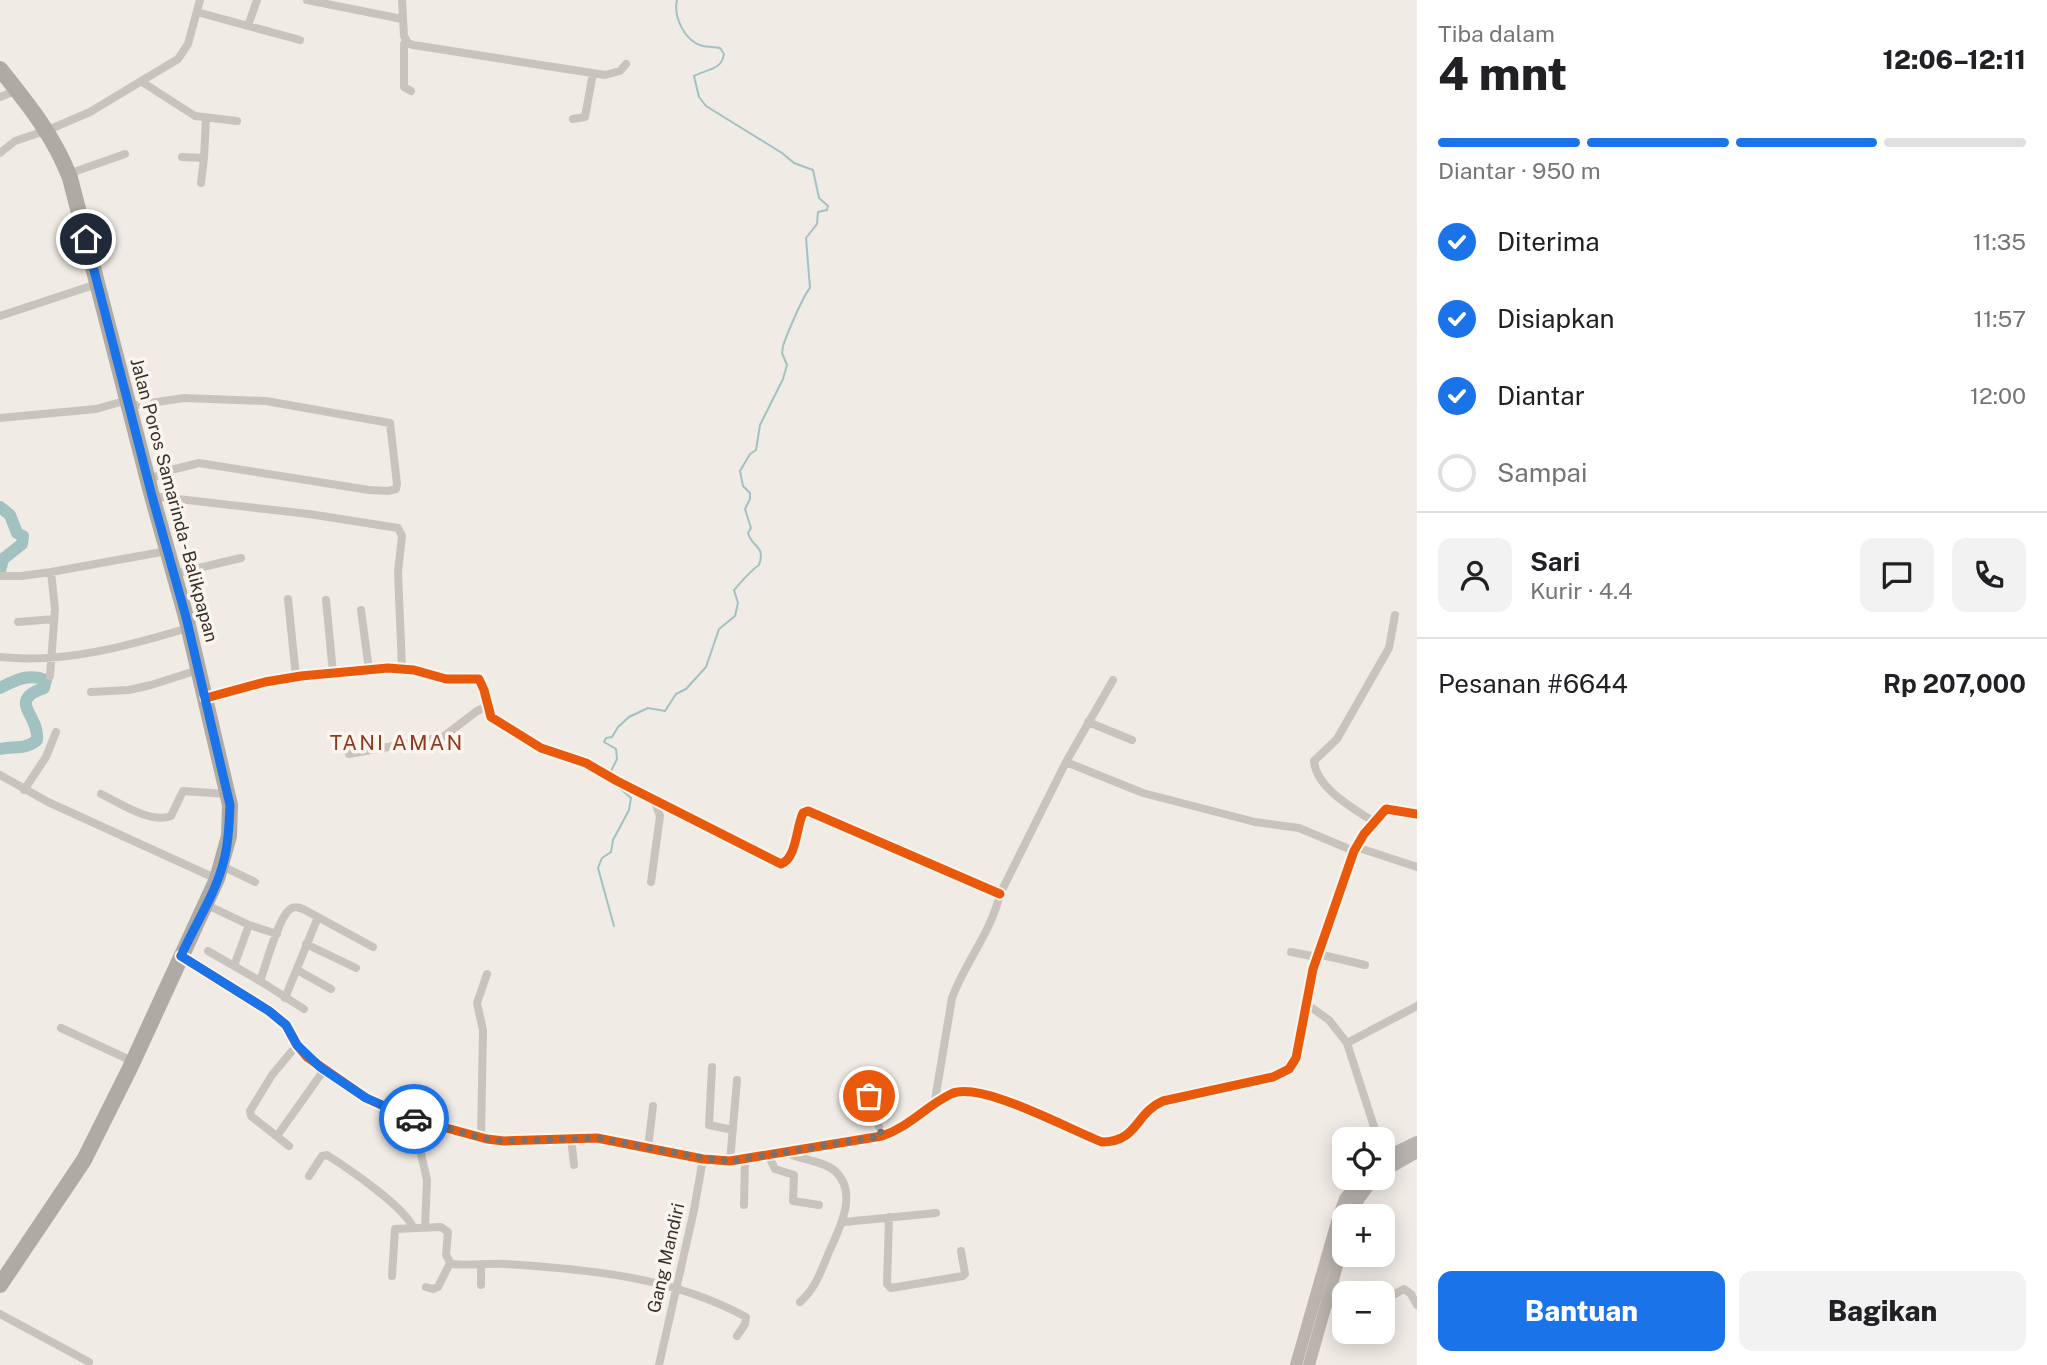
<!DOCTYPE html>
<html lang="id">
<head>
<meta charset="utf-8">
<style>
	:root { --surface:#fff; --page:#f2f2f2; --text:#202124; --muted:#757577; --line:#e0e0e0; --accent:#1a73e8 }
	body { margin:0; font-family:"Public Sans",sans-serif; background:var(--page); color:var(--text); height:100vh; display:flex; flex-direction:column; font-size:26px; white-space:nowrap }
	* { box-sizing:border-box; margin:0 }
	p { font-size:23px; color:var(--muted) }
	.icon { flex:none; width:38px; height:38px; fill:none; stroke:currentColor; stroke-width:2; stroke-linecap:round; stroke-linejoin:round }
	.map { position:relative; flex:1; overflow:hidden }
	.drawer { display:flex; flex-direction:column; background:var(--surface); width:630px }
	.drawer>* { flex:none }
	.buttons { position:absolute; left:1332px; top:1127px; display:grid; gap:14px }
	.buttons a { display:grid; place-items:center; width:63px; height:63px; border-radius:14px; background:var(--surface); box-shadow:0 4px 18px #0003; font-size:35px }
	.pin { position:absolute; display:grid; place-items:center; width:60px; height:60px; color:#fff; margin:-30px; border:4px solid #fff; border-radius:50%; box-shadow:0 2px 7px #0007 }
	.courier { position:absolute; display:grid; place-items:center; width:70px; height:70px; margin:-35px; border:5px solid #1a73e8; border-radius:50%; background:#fff; color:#222; box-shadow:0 2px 9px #0007 }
	.summary em { font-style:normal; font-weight:800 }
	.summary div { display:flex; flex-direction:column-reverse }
	.summary { display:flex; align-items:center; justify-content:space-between; height:119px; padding:0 21px }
	h1 { font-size:46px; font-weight:800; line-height:52px }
	.bar { display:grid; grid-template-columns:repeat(4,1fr); gap:10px 7px; align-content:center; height:84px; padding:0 21px }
	.bar i { height:9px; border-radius:5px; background:var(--line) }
	.bar .selected { background:var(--accent) }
	.bar p { grid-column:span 4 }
	.line { display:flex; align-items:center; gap:18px; padding:0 21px; border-top:2px solid var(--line) }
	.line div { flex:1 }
	.round { display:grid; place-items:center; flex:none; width:74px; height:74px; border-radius:14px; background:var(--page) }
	ol { padding:0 21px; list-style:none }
	li { display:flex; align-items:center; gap:21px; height:77px }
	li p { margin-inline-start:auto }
	li .icon { padding:7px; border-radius:50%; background:var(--accent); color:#fff; stroke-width:4 }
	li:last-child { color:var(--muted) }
	li i { width:38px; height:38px; border:4px solid var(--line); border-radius:50% }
	.cta { display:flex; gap:14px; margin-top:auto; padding:14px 21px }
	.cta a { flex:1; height:80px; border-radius:14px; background:var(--accent); color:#fff; font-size:28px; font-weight:800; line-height:80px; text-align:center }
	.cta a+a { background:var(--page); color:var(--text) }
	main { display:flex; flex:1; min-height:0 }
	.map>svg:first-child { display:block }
</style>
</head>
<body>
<main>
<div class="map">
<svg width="1417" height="1365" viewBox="0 0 1417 1365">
	<rect width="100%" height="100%" fill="#f0ebe5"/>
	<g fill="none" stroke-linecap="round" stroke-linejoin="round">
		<path stroke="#a1c2c1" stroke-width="2" d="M610 773 617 759 616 749 604 742 606 738 612 737 618 727 629 717 648 708 665 711 676 694 686 689 706 667 719 629 735 616 738 603 734 590C742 581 749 572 759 565 766 545 752 548 748 533L751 528 745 509 750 499V493L743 486 740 471 750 454 756 450 760 425 783 379 787 365 782 353 783 346C787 334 803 296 810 288L806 238 817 224 818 212 827 210 828 206 819 198 813 170 794 163 782 153 706 106 699 97 694 76C707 69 722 70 724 54L720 48C715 47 708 47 703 46 685 42 673 17 677 0
			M614 926 598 868 602 858 611 852 613 840 629 810 631 798 616 785"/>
		<path stroke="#a1c2c1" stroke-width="12" d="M0 507 10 515 17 533 23 536 22 544 3 559 0 571
			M0 688C15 680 29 673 46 680L44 688C6 701 40 715 37 740 26 750 14 746 0 749"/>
		<path stroke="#c9c3be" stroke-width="8" d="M307 0 402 19
			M402 0 404 36 408 43 413 45 605 75 620 71 626 64
			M197 12 300 40
			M248 26 257 0
			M406 41 404 44V87L411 91
			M142 82 195 116 237 121
			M0 97 17 90
			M573 119 585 117 593 73
			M0 153 15 141 48 130 90 112 178 59 188 44 200 0
			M182 157 204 158 206 118
			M68 174 125 154
			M201 183 204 158
			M0 316 97 284
			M130 406 184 398 266 401 390 423 397 484 396 489 388 491 369 490 199 463 171 470 148 480
			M0 418 96 409 128 400
			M152 496 309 514 398 528 402 536 398 572 402 668
			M173 574 241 558
			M0 576H21L51 572 167 551
			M288 599 296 677
			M326 600 333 673
			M361 610 369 670
			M18 622 54 619
			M0 657C63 664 128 646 188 628
			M50 676 55 609 51 572
			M91 692 129 690 151 685 198 670
			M206 698 265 682 301 676 388 668 414 670 446 679H479L484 690 491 717 541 748 586 763 617 781 781 864C797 858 796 827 803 813L808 811 1000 894
			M1088 722 1132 740
			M349 754 443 737 477 711 488 706
			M1066 762 1113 680
			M0 775 48 802 217 879
			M24 790 46 757 56 732
			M101 794C120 803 150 824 171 816L183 791 227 794
			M1374 822C1353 808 1316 788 1314 761L1337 739 1389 648 1395 615
			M1356 847 1417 867
			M222 866 255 882
			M651 882 660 816 654 799
			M207 905 249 925 277 934
			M306 944 356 968
			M208 951 260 981 304 1009
			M1291 952 1317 957
			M1318 954 1365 965
			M181 956 269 1011 286 1025 297 1045 307 1057 366 1098 413 1119 487 1139 504 1141 597 1138 703 1159 730 1161 882 1136C909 1127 926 1106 951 1094 980 1080 1070 1130 1102 1142 1138 1142 1135 1113 1163 1101L1273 1077 1289 1069 1296 1058 1313 969 1354 851 1364 834 1386 809 1417 814
			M234 966 249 925
			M297 970 331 989
			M260 981C266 966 279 913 292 908 297 906 299 908 303 909L373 947
			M285 998 318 917
			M1305 1003 1329 1020 1347 1043 1378 1139
			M61 1028 132 1061
			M1347 1043 1417 1006
			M712 1067 709 1125 733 1130
			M862 1074 882 1136
			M934 1106 952 998C966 960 990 935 1000 894L1066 762 1143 793 1255 822 1299 828 1354 851
			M413 1119 427 1180 425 1227
			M277 1136 324 1070
			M481 1138 483 1030 477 1003 487 974
			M571 1138 574 1165
			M289 1146 251 1116 250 1111 272 1075 297 1045
			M648 1148 653 1106
			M785 1152C800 1160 822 1160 835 1171 859 1193 839 1229 829 1252 821 1271 816 1288 800 1302
			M768 1155 775 1169 794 1175 793 1201 819 1205
			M730 1161 737 1080
			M309 1176 322 1156 327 1155C349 1169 402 1205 413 1227
			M744 1205 745 1159
			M889 1217 887 1284 891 1288 963 1276 965 1274 961 1251
			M844 1222 936 1213
			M392 1276 395 1229 441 1227 448 1232 446 1255 451 1264C469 1266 487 1263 505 1264 588 1269 673 1277 746 1317L745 1324 737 1336
			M481 1285V1264
			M426 1287 433 1289 438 1287 450 1263
			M1324 1298 1344 1312
			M1382 1301 1404 1289 1411 1294 1417 1305
			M0 1314 89 1362
			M659 1365 694 1210 703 1159"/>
		<path stroke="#bab3ae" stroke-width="12" d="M1382 1159 1417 1142
			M1382 1172 1417 1152
			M1351 1216 1358 1200 1374 1178
			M1296 1365 1339 1215 1345 1199 1361 1178
			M1309 1365 1344 1241"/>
		<path stroke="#afaaa4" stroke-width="16" d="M0 69C28 104 54 136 70 178L152 496 186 617 230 805 229 836 217 879 130 1068 84 1160 0 1285"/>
		<defs>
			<path id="cycleway" d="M206 698 265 682 301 676 388 668 414 670 446 679H479L484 690 491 717 541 748 586 763 617 781 781 864C797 858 796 827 803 813L808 811 1000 894
				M181 956 269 1011 286 1025 297 1045 307 1057 366 1098 413 1119 487 1139 504 1141 597 1138 703 1159 730 1161 882 1136C909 1127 926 1106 951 1094 980 1080 1070 1130 1102 1142 1138 1142 1135 1113 1163 1101L1273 1077 1289 1069 1296 1058 1313 969 1354 851 1364 834 1386 809 1417 814"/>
		</defs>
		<use href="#cycleway" stroke="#fbf5ee" stroke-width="13"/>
		<use href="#cycleway" stroke="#e8590c" stroke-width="9"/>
	</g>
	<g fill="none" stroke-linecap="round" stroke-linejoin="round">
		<path stroke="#7a716c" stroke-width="7" stroke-dasharray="0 12.6" d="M414 1119 487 1139 504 1141 597 1138 703 1158 730 1161 882 1136 869 1096"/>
		<path stroke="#1a73e8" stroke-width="9" d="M86 239 152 496 186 617 230 805C229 824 229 842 224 860 216 894 195 924 181 956L269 1011 286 1025 297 1045 320 1067 366 1098 414 1119"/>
	</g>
	<g text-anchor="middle" stroke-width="7" stroke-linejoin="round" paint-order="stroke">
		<g font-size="18" fill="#3b302b" stroke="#fbf5ee">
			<text transform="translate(174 500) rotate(75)" y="6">Jalan Poros Samarinda - Balikpapan</text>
			<text transform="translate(666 1258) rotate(-77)" y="6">Gang Mandiri</text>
		</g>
		<g font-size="21" letter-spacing="2" fill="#8c3b22" stroke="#fbf5ee">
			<text x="397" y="750">TANI AMAN</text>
		</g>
	</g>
</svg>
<div class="buttons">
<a><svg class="icon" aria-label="locate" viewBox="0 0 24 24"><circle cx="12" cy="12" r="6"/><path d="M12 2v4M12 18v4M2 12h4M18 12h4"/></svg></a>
<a>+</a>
<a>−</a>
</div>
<div class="pin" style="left:869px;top:1096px;background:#ea580c"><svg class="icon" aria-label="bag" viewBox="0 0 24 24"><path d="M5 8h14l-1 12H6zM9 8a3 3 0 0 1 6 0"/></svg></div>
<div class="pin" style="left:86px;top:239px;background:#1f2937"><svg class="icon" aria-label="home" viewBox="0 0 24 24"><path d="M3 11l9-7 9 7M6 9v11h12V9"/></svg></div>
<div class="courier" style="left:414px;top:1119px"><svg class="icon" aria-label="car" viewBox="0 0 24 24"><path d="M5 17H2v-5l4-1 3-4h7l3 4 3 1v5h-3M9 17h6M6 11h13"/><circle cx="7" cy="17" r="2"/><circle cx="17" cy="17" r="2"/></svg></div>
</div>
<section class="drawer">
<div class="summary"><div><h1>4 mnt</h1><p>Tiba dalam</p></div><em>12:06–12:11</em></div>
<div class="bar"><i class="selected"></i><i class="selected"></i><i class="selected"></i><i></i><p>Diantar · 950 m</p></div>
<ol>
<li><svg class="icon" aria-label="check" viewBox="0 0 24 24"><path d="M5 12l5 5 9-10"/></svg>Diterima<p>11:35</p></li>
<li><svg class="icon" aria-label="check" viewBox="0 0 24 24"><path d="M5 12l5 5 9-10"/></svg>Disiapkan<p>11:57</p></li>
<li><svg class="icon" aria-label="check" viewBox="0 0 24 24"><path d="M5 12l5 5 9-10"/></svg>Diantar<p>12:00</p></li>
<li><i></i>Sampai</li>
</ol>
<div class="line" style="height:126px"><a class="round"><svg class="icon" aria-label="person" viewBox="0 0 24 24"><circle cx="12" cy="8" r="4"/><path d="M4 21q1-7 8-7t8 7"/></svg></a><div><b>Sari</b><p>Kurir · 4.4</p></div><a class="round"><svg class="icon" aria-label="chat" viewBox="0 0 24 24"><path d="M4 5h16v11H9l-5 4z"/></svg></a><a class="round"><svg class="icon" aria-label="phone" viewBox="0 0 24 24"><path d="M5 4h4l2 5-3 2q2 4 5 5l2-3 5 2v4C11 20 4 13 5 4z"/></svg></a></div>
<div class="line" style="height:91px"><div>Pesanan #6644</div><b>Rp 207,000</b></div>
<div class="cta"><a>Bantuan</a><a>Bagikan</a></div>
</section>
</main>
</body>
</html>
